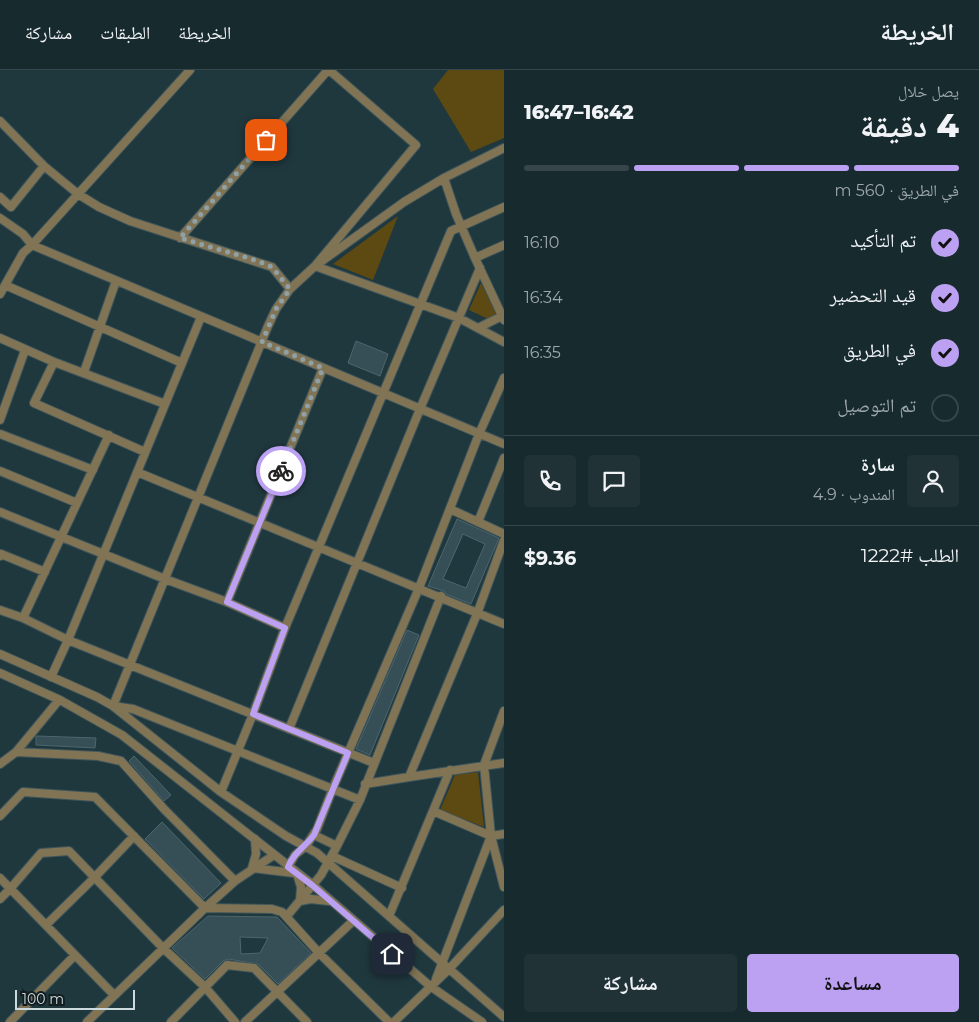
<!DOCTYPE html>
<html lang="ar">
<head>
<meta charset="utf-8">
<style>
	:root { --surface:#172a2e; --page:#203236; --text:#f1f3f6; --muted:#9ea7aa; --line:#36464a; --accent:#bca0f2 }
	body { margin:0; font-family:Montserrat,"Noto Naskh Arabic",sans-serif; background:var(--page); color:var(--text); direction:rtl; height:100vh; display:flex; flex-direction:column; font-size:19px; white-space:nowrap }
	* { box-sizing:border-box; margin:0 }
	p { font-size:16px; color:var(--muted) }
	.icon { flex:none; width:28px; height:28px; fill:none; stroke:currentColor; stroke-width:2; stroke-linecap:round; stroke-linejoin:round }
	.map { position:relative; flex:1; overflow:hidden; direction:ltr }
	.sheet { display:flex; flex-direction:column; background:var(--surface); width:475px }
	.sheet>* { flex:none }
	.scale { position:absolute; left:15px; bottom:12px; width:120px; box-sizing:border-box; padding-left:5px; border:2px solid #ccdade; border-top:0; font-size:14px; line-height:18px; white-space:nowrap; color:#ccdade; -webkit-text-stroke:4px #131d20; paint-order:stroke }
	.pin { position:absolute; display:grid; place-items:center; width:42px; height:42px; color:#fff; margin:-21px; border-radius:10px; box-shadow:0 2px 8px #0006 }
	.courier { position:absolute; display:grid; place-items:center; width:50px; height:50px; margin:-25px; border:4px solid #bca0f2; border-radius:50%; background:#fff; color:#222; box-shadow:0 1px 6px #0007 }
	.overview em { font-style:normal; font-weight:800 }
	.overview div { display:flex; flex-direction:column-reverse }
	.overview { display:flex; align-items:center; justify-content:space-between; height:85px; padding:0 20px }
	h1 { font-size:32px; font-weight:800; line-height:38px }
	.bar { display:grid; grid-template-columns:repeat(4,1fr); gap:8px 5px; align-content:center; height:60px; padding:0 20px }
	.bar i { height:6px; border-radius:4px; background:var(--line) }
	.bar .active { background:var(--accent) }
	.bar p { grid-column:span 4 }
	.line { display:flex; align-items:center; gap:12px; padding:0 20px; border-top:1px solid var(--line) }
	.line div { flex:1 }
	.round { display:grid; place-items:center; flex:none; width:52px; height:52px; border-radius:5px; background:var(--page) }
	ol { padding:0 20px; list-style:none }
	li { display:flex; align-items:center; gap:15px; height:55px }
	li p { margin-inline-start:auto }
	li .icon { padding:5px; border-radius:50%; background:var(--accent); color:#111; stroke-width:4 }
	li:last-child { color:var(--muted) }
	li i { width:28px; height:28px; border:2px solid var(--line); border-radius:50% }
	.cta { display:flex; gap:10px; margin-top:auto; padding:10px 20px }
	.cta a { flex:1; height:58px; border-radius:5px; background:var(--accent); color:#111; font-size:20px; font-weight:800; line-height:58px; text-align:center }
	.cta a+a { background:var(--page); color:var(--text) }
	header { display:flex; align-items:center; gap:30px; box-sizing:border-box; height:70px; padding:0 25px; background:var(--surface); border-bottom:1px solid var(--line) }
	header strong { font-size:24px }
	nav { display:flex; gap:28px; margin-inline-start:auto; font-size:18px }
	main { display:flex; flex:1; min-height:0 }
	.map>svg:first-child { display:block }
</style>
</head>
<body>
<header>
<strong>الخريطة</strong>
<nav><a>الخريطة</a><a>الطبقات</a><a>مشاركة</a></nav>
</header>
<main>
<section class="sheet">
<div class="overview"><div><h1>4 دقيقة</h1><p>يصل خلال</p></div><em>16:42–16:47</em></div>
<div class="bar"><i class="active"></i><i class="active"></i><i class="active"></i><i></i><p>في الطريق · 560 m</p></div>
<ol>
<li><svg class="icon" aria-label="check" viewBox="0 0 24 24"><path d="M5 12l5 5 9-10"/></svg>تم التأكيد<p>16:10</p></li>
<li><svg class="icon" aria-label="check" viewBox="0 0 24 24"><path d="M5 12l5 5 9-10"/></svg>قيد التحضير<p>16:34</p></li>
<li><svg class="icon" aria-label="check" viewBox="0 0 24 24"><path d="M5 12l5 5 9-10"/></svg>في الطريق<p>16:35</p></li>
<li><i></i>تم التوصيل</li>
</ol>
<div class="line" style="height:90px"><a class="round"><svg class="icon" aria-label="person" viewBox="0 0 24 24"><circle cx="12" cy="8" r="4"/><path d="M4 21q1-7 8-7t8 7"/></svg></a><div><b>سارة</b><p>المندوب · 4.9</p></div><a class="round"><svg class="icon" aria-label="chat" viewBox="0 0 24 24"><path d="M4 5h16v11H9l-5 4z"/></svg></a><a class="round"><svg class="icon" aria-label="phone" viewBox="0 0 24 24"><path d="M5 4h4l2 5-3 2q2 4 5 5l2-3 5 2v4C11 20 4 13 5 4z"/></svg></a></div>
<div class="line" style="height:65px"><div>الطلب #1222</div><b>$9.36</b></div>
<div class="cta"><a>مساعدة</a><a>مشاركة</a></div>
</section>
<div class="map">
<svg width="504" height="952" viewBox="0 0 504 952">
	<rect width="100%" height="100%" fill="#1f383e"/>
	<path fill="#5d4912" d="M448 0H504V68L471 82 433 19Z
		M398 146 373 210 333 194Z
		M481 213 496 243 488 249 469 240Z
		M478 702 484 757 440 740 455 705Z"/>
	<path fill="#364f56" stroke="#4d666d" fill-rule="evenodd" d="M356 271 388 284 380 306 348 293Z
		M457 449 499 468 471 534 446 524 444 521 428 516ZM463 464 485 474 466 518 443 509Z
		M407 560 419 565 370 685 356 679Z
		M36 666 96 668 95 678 36 675Z
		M134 686 171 725 164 731 129 691Z
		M162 752 221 813 204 829 145 769Z
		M208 846 277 847 311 883 278 914 258 894 228 889 223 891 205 909 172 878ZM240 867 268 868 260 883 241 884Z"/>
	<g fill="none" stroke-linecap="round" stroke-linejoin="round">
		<defs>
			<path id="minor" d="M329 0 416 75 315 196 459 248 504 272
				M0 51 44 96 78 124 99 137 130 151 272 197 290 219
				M444 108 456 144 475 188
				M0 127 11 137 44 96
				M0 148 23 164 32 175 504 374
				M180 168 328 0
				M504 175 475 188 504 250
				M5 215 182 293
				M0 224 23 183 32 175 190 0
				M478 258 504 245
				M0 268 54 292
				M84 302 116 211
				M0 350 25 280
				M0 364 93 400
				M145 382 34 333 54 292 165 334
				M0 401 77 433
				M137 402 504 554
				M450 439 504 464
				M0 442 165 509 227 532 285 558
				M478 452 504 388
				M504 470 477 544 409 707 504 693
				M0 486 1 484 45 502
				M227 532 323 298
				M0 540 23 548 68 570 374 693
				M23 548 109 365
				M0 584 97 627 113 636 221 722 286 766 317 783 504 947
				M0 603 60 630 122 665 313 815 430 916 482 952
				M51 607 68 570 201 247
				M504 641 484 695 491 766 504 817
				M289 659 420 339 480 198
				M16 682 59 630
				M0 694 16 682 98 686 121 691 164 739 235 811
				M450 700 433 741 491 766 504 764
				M365 714 409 707
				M221 722 253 644 285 558 451 161 504 137
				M360 730 133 639 113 636 268 256 276 239 290 219 315 196 404 132 444 108 504 78
				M0 746 23 722 95 727 205 838 272 839 282 842 319 883 389 952
				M314 765 337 776
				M255 769 256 784 252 798 294 803
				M332 786 402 818
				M288 797 295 785 306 776 317 759 333 718 419 518 479 364 504 308
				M297 804 301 817 300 831 311 829 329 831
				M0 808 114 925
				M0 829 10 819 41 783 69 781 163 878 205 917 235 952
				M287 846 321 805 337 776 360 730 441 526
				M389 846 433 741
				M46 855 94 808 134 766
				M436 909 491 766
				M10 952 75 885
				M87 952 205 838 235 811 274 785
				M171 952 227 895 254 898 307 952
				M245 952 353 851
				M394 952 449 899 504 840"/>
		</defs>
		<use href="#minor" stroke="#3e555b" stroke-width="10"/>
		<use href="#minor" stroke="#817455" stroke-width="8"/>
	</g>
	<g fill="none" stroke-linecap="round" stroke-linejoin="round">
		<path stroke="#8fa1a6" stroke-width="5" stroke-dasharray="0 9" d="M266 70 180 168 258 191 272 197 290 219 276 239 262 272 323 298 281 401"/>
		<path stroke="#bca0f2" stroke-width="6" d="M281 401 227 532 285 558 253 644 348 683 314 765C306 776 293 783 288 797L312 815 392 884"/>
	</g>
</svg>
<div class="scale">100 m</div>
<div class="pin" style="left:266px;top:70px;background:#ea580c"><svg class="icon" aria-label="bag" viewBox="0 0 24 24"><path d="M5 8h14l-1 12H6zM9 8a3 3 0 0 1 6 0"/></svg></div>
<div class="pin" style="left:392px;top:884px;background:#1f2937"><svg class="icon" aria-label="home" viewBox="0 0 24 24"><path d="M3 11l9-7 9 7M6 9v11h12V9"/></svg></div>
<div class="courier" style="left:281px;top:401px"><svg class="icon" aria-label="bike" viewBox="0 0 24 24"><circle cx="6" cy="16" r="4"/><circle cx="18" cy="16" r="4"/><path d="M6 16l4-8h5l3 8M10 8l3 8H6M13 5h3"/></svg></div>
</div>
</main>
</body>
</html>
